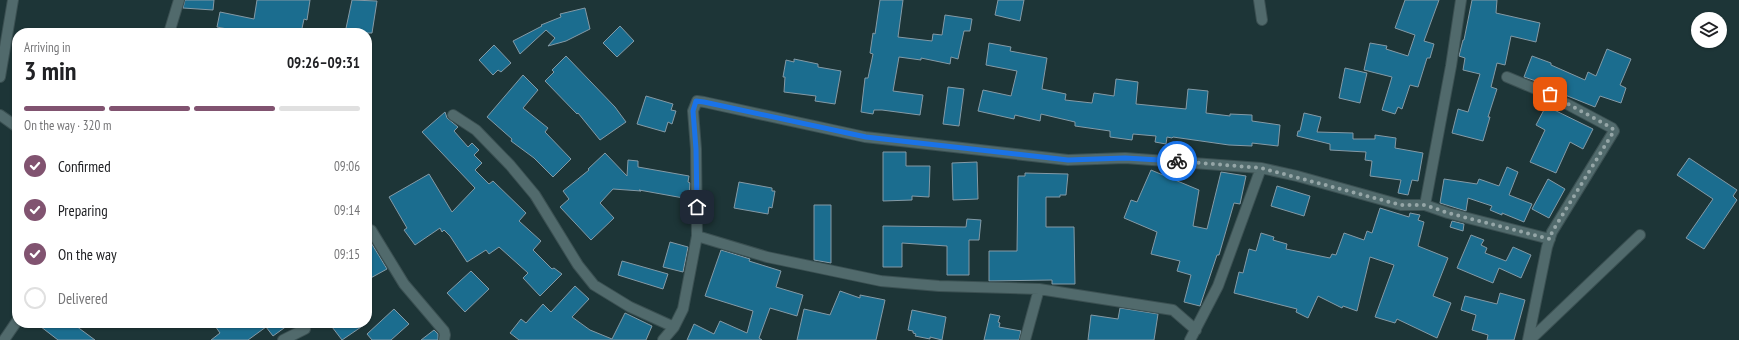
<!DOCTYPE html>
<html lang="en">
<head>
<meta charset="utf-8">
<style>
	:root { --surface:#fff; --page:#f2f2f2; --text:#202124; --muted:#757577; --line:#e0e0e0; --accent:#815370 }
	body { margin:0; font-family:"PT Sans Narrow",sans-serif; background:var(--page); color:var(--text); height:100vh; display:flex; flex-direction:column; font-size:15px; white-space:nowrap }
	* { box-sizing:border-box; margin:0 }
	p { font-size:13px; color:var(--muted) }
	.icon { flex:none; width:22px; height:22px; fill:none; stroke:currentColor; stroke-width:2; stroke-linecap:round; stroke-linejoin:round }
	.map { position:relative; flex:1; overflow:hidden }
	.panel { position:absolute; left:12px; top:28px; width:360px; height:300px; display:flex; flex-direction:column; background:var(--surface); border-radius:16px; box-shadow:0 1px 3px #0004 }
	.panel>* { flex:none }
	.controls { position:absolute; left:1691px; top:12px; display:grid; gap:8px }
	.controls a { display:grid; place-items:center; width:36px; height:36px; border-radius:50%; background:var(--surface); box-shadow:0 1px 3px #0004; font-size:20px }
	.pin { position:absolute; display:grid; place-items:center; width:34px; height:34px; color:#fff; margin:-17px; border-radius:8px; box-shadow:0 2px 6px #0006 }
	.courier { position:absolute; display:grid; place-items:center; width:40px; height:40px; margin:-20px; border:3px solid #1a73e8; border-radius:50%; background:#fff; color:#222; box-shadow:0 1px 5px #0007 }
	.overview em { font-style:normal; font-weight:800 }
	.overview div { display:flex; flex-direction:column-reverse }
	.overview { display:flex; align-items:center; justify-content:space-between; height:68px; padding:0 12px }
	h1 { font-size:26px; font-weight:800; line-height:30px }
	.bar { display:grid; grid-template-columns:repeat(4,1fr); gap:6px 4px; align-content:center; height:48px; padding:0 12px }
	.bar i { height:5px; border-radius:3px; background:var(--line) }
	.bar .active { background:var(--accent) }
	.bar p { grid-column:span 4 }
	ol { padding:0 12px; list-style:none }
	li { display:flex; align-items:center; gap:12px; height:44px }
	li p { margin-inline-start:auto }
	li .icon { padding:4px; border-radius:50%; background:var(--accent); color:#fff; stroke-width:4 }
	li:last-child { color:var(--muted) }
	li i { width:22px; height:22px; border:2px solid var(--line); border-radius:50% }
	.map>svg:first-child { display:block }
</style>
</head>
<body>
<div class="map">
<svg width="1739" height="340" viewBox="0 0 1739 340">
	<rect width="100%" height="100%" fill="#1d3537"/>
	<path fill="#1b6d8f" stroke="#849aa6" d="M185 0H214L213 10 183 8Z
		M257 0H310L307 20 304 19 301 33 287 30V33H248L217 27 220 12 254 19Z
		M352 0 377 1 372 33H345Z
		M880 0H903L898 37 932 41 933 34 942 35 945 15 972 19 970 31H964L958 59 951 57 950 64 921 58V60L899 57 893 91 923 95 920 115 882 110H874L873 114 861 112 865 78H868L873 54 870 53 873 33 875 34Z
		M998 0H1024L1020 21 995 15Z
		M1405 0H1439L1424 41 1434 44 1430 58H1427L1418 87 1410 85 1402 109 1398 107 1395 114 1382 110 1392 77 1364 70 1370 43 1387 46 1386 49 1408 56 1415 35 1395 28Z
		M1472 0H1497L1496 13 1540 23 1536 42 1511 36 1505 65 1497 63 1491 87 1497 89 1488 117H1490L1483 141 1452 133 1458 109 1468 112 1480 74 1463 70 1465 58 1459 56 1463 40H1464Z
		M585 8 590 29 566 41 548 46 555 38 546 30 520 54 513 41 542 26 541 25 561 17 560 14Z
		M620 26 634 41 617 57 603 43Z
		M989 43 1011 47 1010 51 1047 58 1042 89 1066 94 1065 100 1092 103 1094 93 1114 96 1116 79 1138 82 1136 104 1186 109 1188 89 1208 91 1206 113 1230 116V114L1252 115V121L1280 125 1278 146 1252 143V146L1229 145 1173 137 1172 138 1167 137 1166 144 1155 142 1156 136 1133 134 1132 140 1110 137V131L1075 126V122L1041 114 1040 121 1015 115 1014 119 978 111 983 90 1011 96 1017 71 986 65Z
		M494 45 511 63 501 72 498 70 493 75 479 60Z
		M1607 49 1631 59 1620 85 1626 88 1621 103 1600 96 1595 107 1560 93 1550 88 1551 86 1524 77 1532 56 1551 63V65L1585 80 1588 72 1596 76Z
		M566 56 615 107 626 122 600 140 578 113 577 114 545 81 554 72 552 70Z
		M794 59 818 64V67L841 71 835 104 815 101 816 96 784 92 785 77H783L786 60 794 62Z
		M1345 68 1367 73 1360 103 1339 98Z
		M523 75 538 90 523 108 548 128 545 132 571 159 553 177 534 158 511 141 512 139 487 117Z
		M948 87 964 89 959 126 943 124Z
		M646 96 673 104 671 110 676 111 672 124 668 122 665 132 637 124Z
		M1546 106 1593 129 1583 149 1570 142 1556 173 1530 162 1545 130 1536 125Z
		M445 112 447 118 458 127 454 131 468 147 472 143 479 150 474 155 482 163 475 170 489 184 493 181 526 213 519 221 541 241 533 250 552 269 554 268 562 274 540 296 523 278 528 273 499 247 489 254 486 250 467 262 450 236 444 230 442 232 440 228 415 245 404 230 407 228 389 197 429 174 452 212 475 188 422 132Z
		M1304 113 1321 117 1317 132 1353 133V139H1375V135L1396 138 1395 148 1423 153 1418 181 1412 180 1408 195 1398 193 1401 180 1370 176 1372 161 1365 160 1366 152 1330 150V144L1297 136 1298 131H1300Z
		M883 152H906V166H930L929 197 912 196V200L883 201Z
		M605 153 627 176 628 160 638 161V167L689 176 688 182 690 183 689 199 639 190 641 191 613 189 600 203 614 218 591 240 560 207 569 199 563 191 589 170 588 169Z
		M1689 158 1737 190 1733 196 1737 200 1704 249 1686 238 1713 199 1677 175Z
		M977 162 978 199 953 200 952 163Z
		M1507 167 1518 172 1509 195 1532 204 1524 222 1502 213V215L1490 210 1492 206 1468 198 1466 211 1440 203 1444 179 1477 184 1479 179 1499 186Z
		M1151 170 1199 190 1193 226 1207 229 1221 172 1246 176 1240 204 1234 203 1219 255H1217L1200 306 1184 302 1191 275 1177 271 1180 261 1151 254 1157 232 1124 218 1131 200 1137 202Z
		M1025 173 1068 174 1066 195H1060V197H1046V227H1074L1075 284H1052V280L989 281V251H1017L1018 176H1025Z
		M1548 179 1565 189 1549 218 1532 209Z
		M739 182 772 188V191H775L772 208 769 207 768 214 734 208Z
		M1277 186 1310 196 1304 216 1271 206Z
		M814 205H831V263L814 260Z
		M1380 208 1409 217 1410 213 1420 215 1418 220 1424 222 1418 246 1448 258 1433 296 1451 303 1437 338 1397 319 1395 323 1375 317 1394 265 1370 257 1357 311 1343 306 1342 308 1318 296 1308 318 1296 312 1297 309 1234 293 1239 272 1243 273 1249 249 1256 251 1261 233 1274 237 1273 240 1287 244 1286 249 1330 258 1332 254 1336 255 1344 233 1364 240 1367 231 1372 233Z
		M967 219 981 220 979 240H969V275H947V246L902 243V267H883V226L966 227Z
		M1452 221 1464 224 1463 231 1450 227Z
		M1471 235 1484 240 1481 245 1487 248 1485 253 1506 261 1513 247 1531 255 1521 278 1499 268 1493 283 1457 268Z
		M367 236 387 269 367 280Z
		M670 242 688 247 683 272 663 267Z
		M721 250 750 259 749 261 781 271 776 287 803 295 797 316 770 308 759 338 762 340H687L694 324 714 334 720 321 747 333 753 311 705 296Z
		M622 261 668 274 663 289 618 275Z
		M471 271 489 289 465 312 447 293Z
		M575 286 589 299 572 317 590 330 612 339 625 313 652 326 646 340H519L510 333 521 319 526 323 543 304 551 312Z
		M840 291 860 298V295L885 300 876 340H797L804 309 830 315Z
		M1500 293 1525 300 1514 340H1487L1488 335 1472 330 1476 315 1461 310 1465 296 1497 304Z
		M1120 308 1158 314 1154 340H1088L1091 315 1118 319Z
		M394 309 409 324 391 340H372L367 334Z
		M912 310 946 317 942 340 930 337V339L915 336 916 334 913 333V331L908 330Z
		M990 314 1000 316 998 322 1000 323 999 327 1021 331 1019 340H984Z
		M36 323H72L95 340H58Z
		M213 323H291L273 336 266 327 248 340H211L220 333Z
		M329 323H367L342 340Z
		M434 330 438 334V340H421Z"/>
	<g fill="none" stroke-linecap="round" stroke-linejoin="round">
		<defs>
			<path id="minor" d="M1259 0 1262 20
				M169 33 179 0
				M0 77 13 0
				M1507 77 1550 95 1612 128 1614 131 1552 232 1547 247 1528 340
				M0 115 17 127
				M453 115 476 130 510 165 535 195 578 265 594 285 630 307 674 327
				M1425 205 1451 66 1461 0
				M371 230 404 284 444 331 445 335 444 340
				M697 236 767 257 881 281 939 286 1039 289 1173 310 1196 330
				M4 340 17 321
				M283 340 305 329
				M663 340 674 327 683 309 697 236 696 149 693 111 697 101 704 102 865 137 1068 160 1125 158 1261 168 1297 176 1401 205H1425L1448 213 1550 239
				M1025 340 1039 289
				M1190 340 1218 286 1261 168
				M1530 340 1640 235"/>
		</defs>
		<use href="#minor" stroke="#3b5052" stroke-width="12"/>
		<use href="#minor" stroke="#516a6c" stroke-width="10"/>
	</g>
	<g fill="none" stroke-linecap="round" stroke-linejoin="round">
		<path stroke="#95a6a7" stroke-width="4" stroke-dasharray="0 7.2" d="M1177 161 1261 168 1401 205H1425L1448 213 1550 239 1552 232 1614 131 1612 128 1550 94"/>
		<path stroke="#1a73e8" stroke-width="5" d="M697 207 696 149 693 111 696 101 704 102 866 137 1068 160 1125 158 1177 161"/>
	</g>
</svg>
<div class="controls">
<a><svg class="icon" aria-label="layers" viewBox="0 0 24 24"><path d="M12 4l9 5-9 5-9-5zM3 14l9 5 9-5"/></svg></a>
</div>
<div class="pin" style="left:1550px;top:94px;background:#ea580c"><svg class="icon" aria-label="bag" viewBox="0 0 24 24"><path d="M5 8h14l-1 12H6zM9 8a3 3 0 0 1 6 0"/></svg></div>
<div class="pin" style="left:697px;top:207px;background:#1f2937"><svg class="icon" aria-label="home" viewBox="0 0 24 24"><path d="M3 11l9-7 9 7M6 9v11h12V9"/></svg></div>
<div class="courier" style="left:1177px;top:161px"><svg class="icon" aria-label="bike" viewBox="0 0 24 24"><circle cx="6" cy="16" r="4"/><circle cx="18" cy="16" r="4"/><path d="M6 16l4-8h5l3 8M10 8l3 8H6M13 5h3"/></svg></div>
<section class="panel">
<div class="overview"><div><h1>3 min</h1><p>Arriving in</p></div><em>09:26–09:31</em></div>
<div class="bar"><i class="active"></i><i class="active"></i><i class="active"></i><i></i><p>On the way · 320 m</p></div>
<ol>
<li><svg class="icon" aria-label="check" viewBox="0 0 24 24"><path d="M5 12l5 5 9-10"/></svg>Confirmed<p>09:06</p></li>
<li><svg class="icon" aria-label="check" viewBox="0 0 24 24"><path d="M5 12l5 5 9-10"/></svg>Preparing<p>09:14</p></li>
<li><svg class="icon" aria-label="check" viewBox="0 0 24 24"><path d="M5 12l5 5 9-10"/></svg>On the way<p>09:15</p></li>
<li><i></i>Delivered</li>
</ol>
</section>
</div>
</body>
</html>
